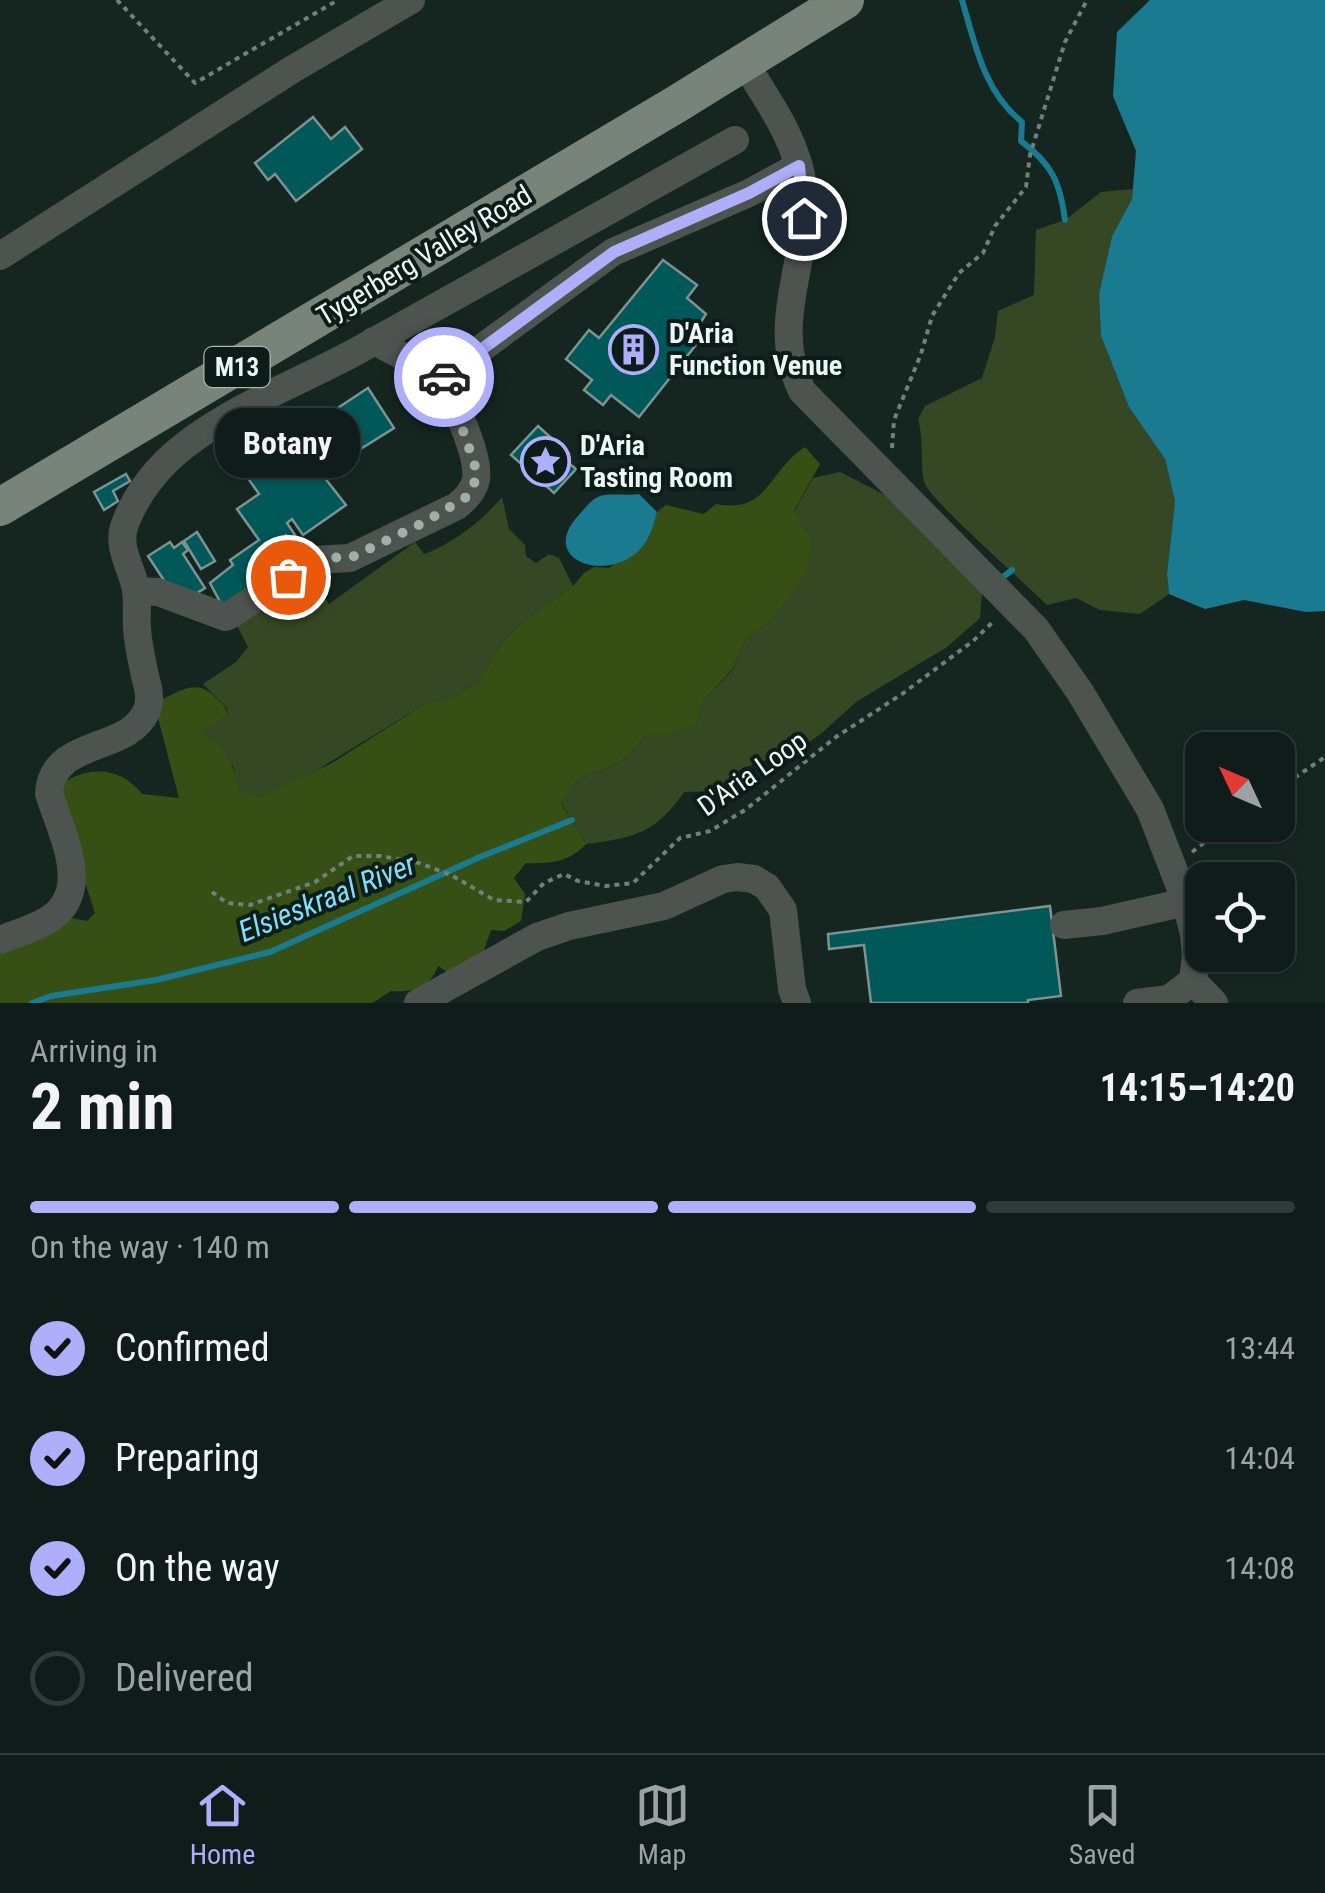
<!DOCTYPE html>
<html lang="en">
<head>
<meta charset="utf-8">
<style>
	:root { --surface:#101c19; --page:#1e2926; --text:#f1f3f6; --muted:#9ca1a2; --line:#303a38; --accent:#afaefa }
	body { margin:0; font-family:"Roboto Condensed",sans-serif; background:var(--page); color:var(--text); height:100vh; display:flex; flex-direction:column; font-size:38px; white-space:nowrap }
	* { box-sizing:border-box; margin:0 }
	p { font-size:32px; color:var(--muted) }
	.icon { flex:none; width:55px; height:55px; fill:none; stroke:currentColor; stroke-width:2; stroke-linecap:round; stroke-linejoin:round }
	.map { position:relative; height:1003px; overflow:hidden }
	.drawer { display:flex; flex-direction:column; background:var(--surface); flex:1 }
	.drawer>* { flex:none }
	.needle { width:65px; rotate:314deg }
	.buttons { position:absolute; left:1185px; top:732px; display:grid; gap:20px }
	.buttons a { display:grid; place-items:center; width:110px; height:110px; border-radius:20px; background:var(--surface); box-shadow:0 2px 8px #0004,0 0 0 2px var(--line); font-size:50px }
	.pin { position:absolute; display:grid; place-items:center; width:85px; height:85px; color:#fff; margin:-42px; border:5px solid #fff; border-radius:50%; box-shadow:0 2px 10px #0007 }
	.courier { position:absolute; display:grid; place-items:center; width:100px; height:100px; margin:-50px; border:8px solid #afaefa; border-radius:50%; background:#fff; color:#222; box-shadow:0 2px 12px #0007 }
	.bubble { position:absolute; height:70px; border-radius:30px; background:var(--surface); box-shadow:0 2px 8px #0004,0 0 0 2px var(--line); font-size:32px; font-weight:700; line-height:70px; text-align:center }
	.head em { font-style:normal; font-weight:700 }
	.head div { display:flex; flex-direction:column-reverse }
	.head { display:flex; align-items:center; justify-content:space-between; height:170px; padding:0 30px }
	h1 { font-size:65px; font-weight:700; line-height:75px }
	.bar { display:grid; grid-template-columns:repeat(4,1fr); gap:15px 10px; align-content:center; height:120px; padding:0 30px }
	.bar i { height:12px; border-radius:8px; background:var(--line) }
	.bar .on { background:var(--accent) }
	.bar p { grid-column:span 4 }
	ol { padding:0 30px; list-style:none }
	li { display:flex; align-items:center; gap:30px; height:110px }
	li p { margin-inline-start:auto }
	li .icon { padding:10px; border-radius:50%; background:var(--accent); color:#111; stroke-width:4 }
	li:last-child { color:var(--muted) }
	li i { width:55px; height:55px; border:5px solid var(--line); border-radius:50% }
	.tabs { display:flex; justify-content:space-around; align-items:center; height:140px; border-top:2px solid var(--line); background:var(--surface); font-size:28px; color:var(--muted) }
	.tabs a { display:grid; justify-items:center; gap:5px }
	.tabs .on { color:var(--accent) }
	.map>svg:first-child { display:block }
</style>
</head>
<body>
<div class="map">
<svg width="1325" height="1003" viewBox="0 0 1325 1003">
	<rect width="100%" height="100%" fill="#152621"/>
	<path fill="#364823" d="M1133 189 1132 199 1112 236 1099 294 1101 336 1129 407 1165 459 1175 501 1167 574 1169 594 1140 614 1100 610 1076 598 1047 605C1027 585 929 499 924 482 920 461 924 440 918 419L925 406 982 378 995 337 998 311 1034 295 1036 230 1065 220 1101 192Z
		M840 472 889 497 982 593 980 618 947 647 856 702 822 733 799 749 743 768 716 791 684 792C656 833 634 838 586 844L561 802C577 771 591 777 618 763 629 757 638 744 647 735L670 734 696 725 704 700 733 669 747 636 767 624 813 541 794 512 813 478Z
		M502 497 509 529 525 545 526 556 536 563 549 554 559 558 573 586 521 623 503 641 478 683 451 698 425 704 299 781 258 797 239 792 233 766 199 731 228 717 227 708 203 684 236 662 248 647 233 618 307 572 329 604 415 542 424 554C453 544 483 520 502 497Z"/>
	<path fill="#364f15" d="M805 447 820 464 794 511 813 541 804 577 767 624 747 636 733 668 704 700 696 725 670 734 647 735C638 744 629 757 618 763 590 777 577 771 561 803L586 844C570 862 549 864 526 863L514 878 525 894 521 921 504 931 491 930 481 959 452 975 438 966C430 988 413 993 391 991L372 1003H0V952L34 942 47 927 66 917 87 921 95 913 59 804 66 781C93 765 123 769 142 794L179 798 158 718 163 699C182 690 198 679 215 697 223 704 227 707 228 717L200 731C227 751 232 759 239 791L259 797 332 763 425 704 451 698 478 683 503 641 521 623 573 586 584 573 594 567 609 568 649 537 657 512 666 505 704 514 716 504C769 514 768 470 805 447Z"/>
	<path fill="#1a7a90" d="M1150 0H1325V611L1306 612 1244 600 1205 609 1169 594 1167 574 1175 501 1165 459 1129 407 1101 336 1099 294 1112 236 1132 199 1136 151 1113 96 1117 32Z
		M639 494 657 512C655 519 653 527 650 534 626 589 534 566 577 517 583 511 591 499 600 496 610 493 627 496 639 494Z"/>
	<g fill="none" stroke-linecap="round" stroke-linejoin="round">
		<path stroke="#1a7a90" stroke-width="6" d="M962 0C975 44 984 92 1022 122L1021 141C1053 165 1060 183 1065 220
			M999 580 1012 570
			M32 1003 51 996 156 980 270 952 480 857 572 820"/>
	</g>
	<path fill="#005859" stroke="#7d9292" stroke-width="2.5" d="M313 117 331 139 345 127 362 149 296 201 275 174 268 180 255 163Z
		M663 260 697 285 687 298 706 314 699 325 707 331 639 417 611 395 603 405 584 390 592 380 566 359 589 330 599 338Z
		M368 388 394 428 346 458 321 419Z
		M538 426 569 454 564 459 576 469 554 493 511 455Z
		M297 433 309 452 306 454 346 505 303 535 292 519 287 523 295 535 289 539 286 535 280 538 294 559 225 611 210 583 233 565 230 560 259 540 237 509 259 494 243 471Z
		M126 474 130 481 113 491 118 501 104 510 94 492Z
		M197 532 215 561 201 569 184 541Z
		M170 542 174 548 182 542 188 550 183 554 205 588 189 598 175 597 148 556Z
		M1050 906 1061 996 1028 1000V1003H871L864 945 829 949 828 934Z"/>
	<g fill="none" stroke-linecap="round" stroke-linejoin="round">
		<path stroke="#71807b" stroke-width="4" stroke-dasharray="5 5" stroke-linecap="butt" d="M117 0 195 83 338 0
			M892 448 894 420 921 354 932 316 959 273 983 253 995 226 1026 187 1030 155 1065 42 1087 0
			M1278 789 1325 757
			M1192 852 1228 825
			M212 892 227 903 250 905 315 882 353 856H381L419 863 451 875 494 900 526 902 544 883 564 874 578 881 606 886 633 883 680 838 710 831 745 810 836 737 902 694 973 641 995 620"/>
		<path stroke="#4d534f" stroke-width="28" d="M744 62C768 101 797 140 803 186 813 258 767 319 802 391L1036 629 1080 692 1150 809 1186 902 1194 934 1196 955 1193 981 1169 999 1137 1003
			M0 256 293 69 411 0
			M442 377 613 252 749 193 799 166
			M136 591 158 592 225 617 230 615 313 560 350 558 457 506C465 499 474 491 476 479 480 454 453 402 442 377L374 341
			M1064 925 1102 921 1186 902
			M0 940C17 933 37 928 51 918 93 889 60 831 49 793 53 737 129 754 147 710 151 700 149 690 146 680 142 662 138 645 137 628 136 615 138 602 136 590 132 567 116 547 125 524 136 494 158 466 184 446 235 406 300 382 357 351 483 281 609 211 735 140
			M1193 981 1214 1003
			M418 1003 537 937 569 926 664 906 723 879 737 877 754 879 767 887 783 910 792 989 797 1003"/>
		<path stroke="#78847a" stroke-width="38" d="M0 507 675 105 845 0"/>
	</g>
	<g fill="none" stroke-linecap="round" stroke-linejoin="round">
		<path stroke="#a1aeaa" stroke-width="10" stroke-dasharray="0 18" d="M288 577 320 557 350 558 425 522 468 496 477 477 474 462 444 377"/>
		<path stroke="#afaefa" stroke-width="12" d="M444 377 614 252 749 193 799 166 804 218"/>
	</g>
	<defs>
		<symbol id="building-ring" viewBox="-11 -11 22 22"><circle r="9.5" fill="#0c1c18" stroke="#afaefa" stroke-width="1.5"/><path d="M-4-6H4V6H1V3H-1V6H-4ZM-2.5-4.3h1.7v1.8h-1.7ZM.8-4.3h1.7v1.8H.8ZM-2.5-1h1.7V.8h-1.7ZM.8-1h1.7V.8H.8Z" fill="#afaefa"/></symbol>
		<symbol id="sight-ring" viewBox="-11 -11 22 22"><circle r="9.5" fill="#0c1c18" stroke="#afaefa" stroke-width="1.5"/><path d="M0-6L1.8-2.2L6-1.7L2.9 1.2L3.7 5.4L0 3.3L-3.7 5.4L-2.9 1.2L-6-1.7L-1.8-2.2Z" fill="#afaefa"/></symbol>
	</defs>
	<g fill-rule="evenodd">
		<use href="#building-ring" x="606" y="322" width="55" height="55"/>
		<use href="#sight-ring" x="518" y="434" width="55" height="55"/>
	</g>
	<g text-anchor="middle" stroke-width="8" stroke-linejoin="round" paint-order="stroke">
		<rect fill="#0c1c18" stroke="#a9b5b1" stroke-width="2.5" x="204.5" y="347" width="65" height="40" rx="8"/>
		<g font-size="25" font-weight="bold" fill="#ecf7f3">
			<text x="237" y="376">M13</text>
		</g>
		<g font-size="28" fill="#ecf7f3" stroke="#0c1c18">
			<text transform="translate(424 255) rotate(-31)" y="10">Tygerberg Valley Road</text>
			<text transform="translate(752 773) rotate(-35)" y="10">D'Aria Loop</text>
		</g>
		<g font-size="28" font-weight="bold" fill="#ecf7f3" stroke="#0c1c18" text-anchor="start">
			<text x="669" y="343">D'Aria<tspan x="669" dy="32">Function Venue</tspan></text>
			<text x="580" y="455">D'Aria<tspan x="580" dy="32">Tasting Room</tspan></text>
		</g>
		<g font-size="30" font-style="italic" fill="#81def8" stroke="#0c1c18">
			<text transform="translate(327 898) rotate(-22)" y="10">Elsieskraal River</text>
		</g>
	</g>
</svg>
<div class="buttons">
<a><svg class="needle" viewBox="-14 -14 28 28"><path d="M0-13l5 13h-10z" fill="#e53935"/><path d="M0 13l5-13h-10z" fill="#9ca1a2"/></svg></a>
<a><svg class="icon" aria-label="locate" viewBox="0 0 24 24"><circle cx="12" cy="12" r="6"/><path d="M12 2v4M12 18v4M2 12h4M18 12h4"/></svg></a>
</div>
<div class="pin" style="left:288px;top:577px;background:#ea580c"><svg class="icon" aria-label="bag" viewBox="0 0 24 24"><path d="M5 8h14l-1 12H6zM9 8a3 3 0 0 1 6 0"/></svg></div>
<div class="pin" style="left:804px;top:218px;background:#1f2937"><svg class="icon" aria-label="home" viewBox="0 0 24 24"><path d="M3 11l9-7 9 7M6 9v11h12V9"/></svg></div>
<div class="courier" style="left:444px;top:377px"><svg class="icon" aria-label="car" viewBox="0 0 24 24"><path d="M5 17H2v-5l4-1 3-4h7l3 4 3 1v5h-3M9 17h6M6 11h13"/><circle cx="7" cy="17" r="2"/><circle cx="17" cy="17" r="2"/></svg></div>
<div class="bubble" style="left:215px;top:408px;width:145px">Botany</div>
</div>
<section class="drawer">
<div class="head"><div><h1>2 min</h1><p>Arriving in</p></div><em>14:15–14:20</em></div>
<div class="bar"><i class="on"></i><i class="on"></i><i class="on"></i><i></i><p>On the way · 140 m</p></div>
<ol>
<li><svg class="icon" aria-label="check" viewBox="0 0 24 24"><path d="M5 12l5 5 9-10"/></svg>Confirmed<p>13:44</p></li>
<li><svg class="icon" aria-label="check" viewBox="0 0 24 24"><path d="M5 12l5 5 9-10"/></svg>Preparing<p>14:04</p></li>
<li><svg class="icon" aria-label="check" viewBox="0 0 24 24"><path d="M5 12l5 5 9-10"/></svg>On the way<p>14:08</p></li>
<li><i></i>Delivered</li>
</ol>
</section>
<nav class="tabs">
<a class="on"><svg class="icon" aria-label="home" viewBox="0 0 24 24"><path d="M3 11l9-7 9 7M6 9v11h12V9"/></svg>Home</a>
<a><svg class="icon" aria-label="map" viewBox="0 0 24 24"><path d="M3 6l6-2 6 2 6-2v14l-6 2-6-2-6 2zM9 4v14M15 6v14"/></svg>Map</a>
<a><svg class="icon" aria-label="saved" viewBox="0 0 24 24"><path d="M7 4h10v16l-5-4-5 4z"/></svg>Saved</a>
</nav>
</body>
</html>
